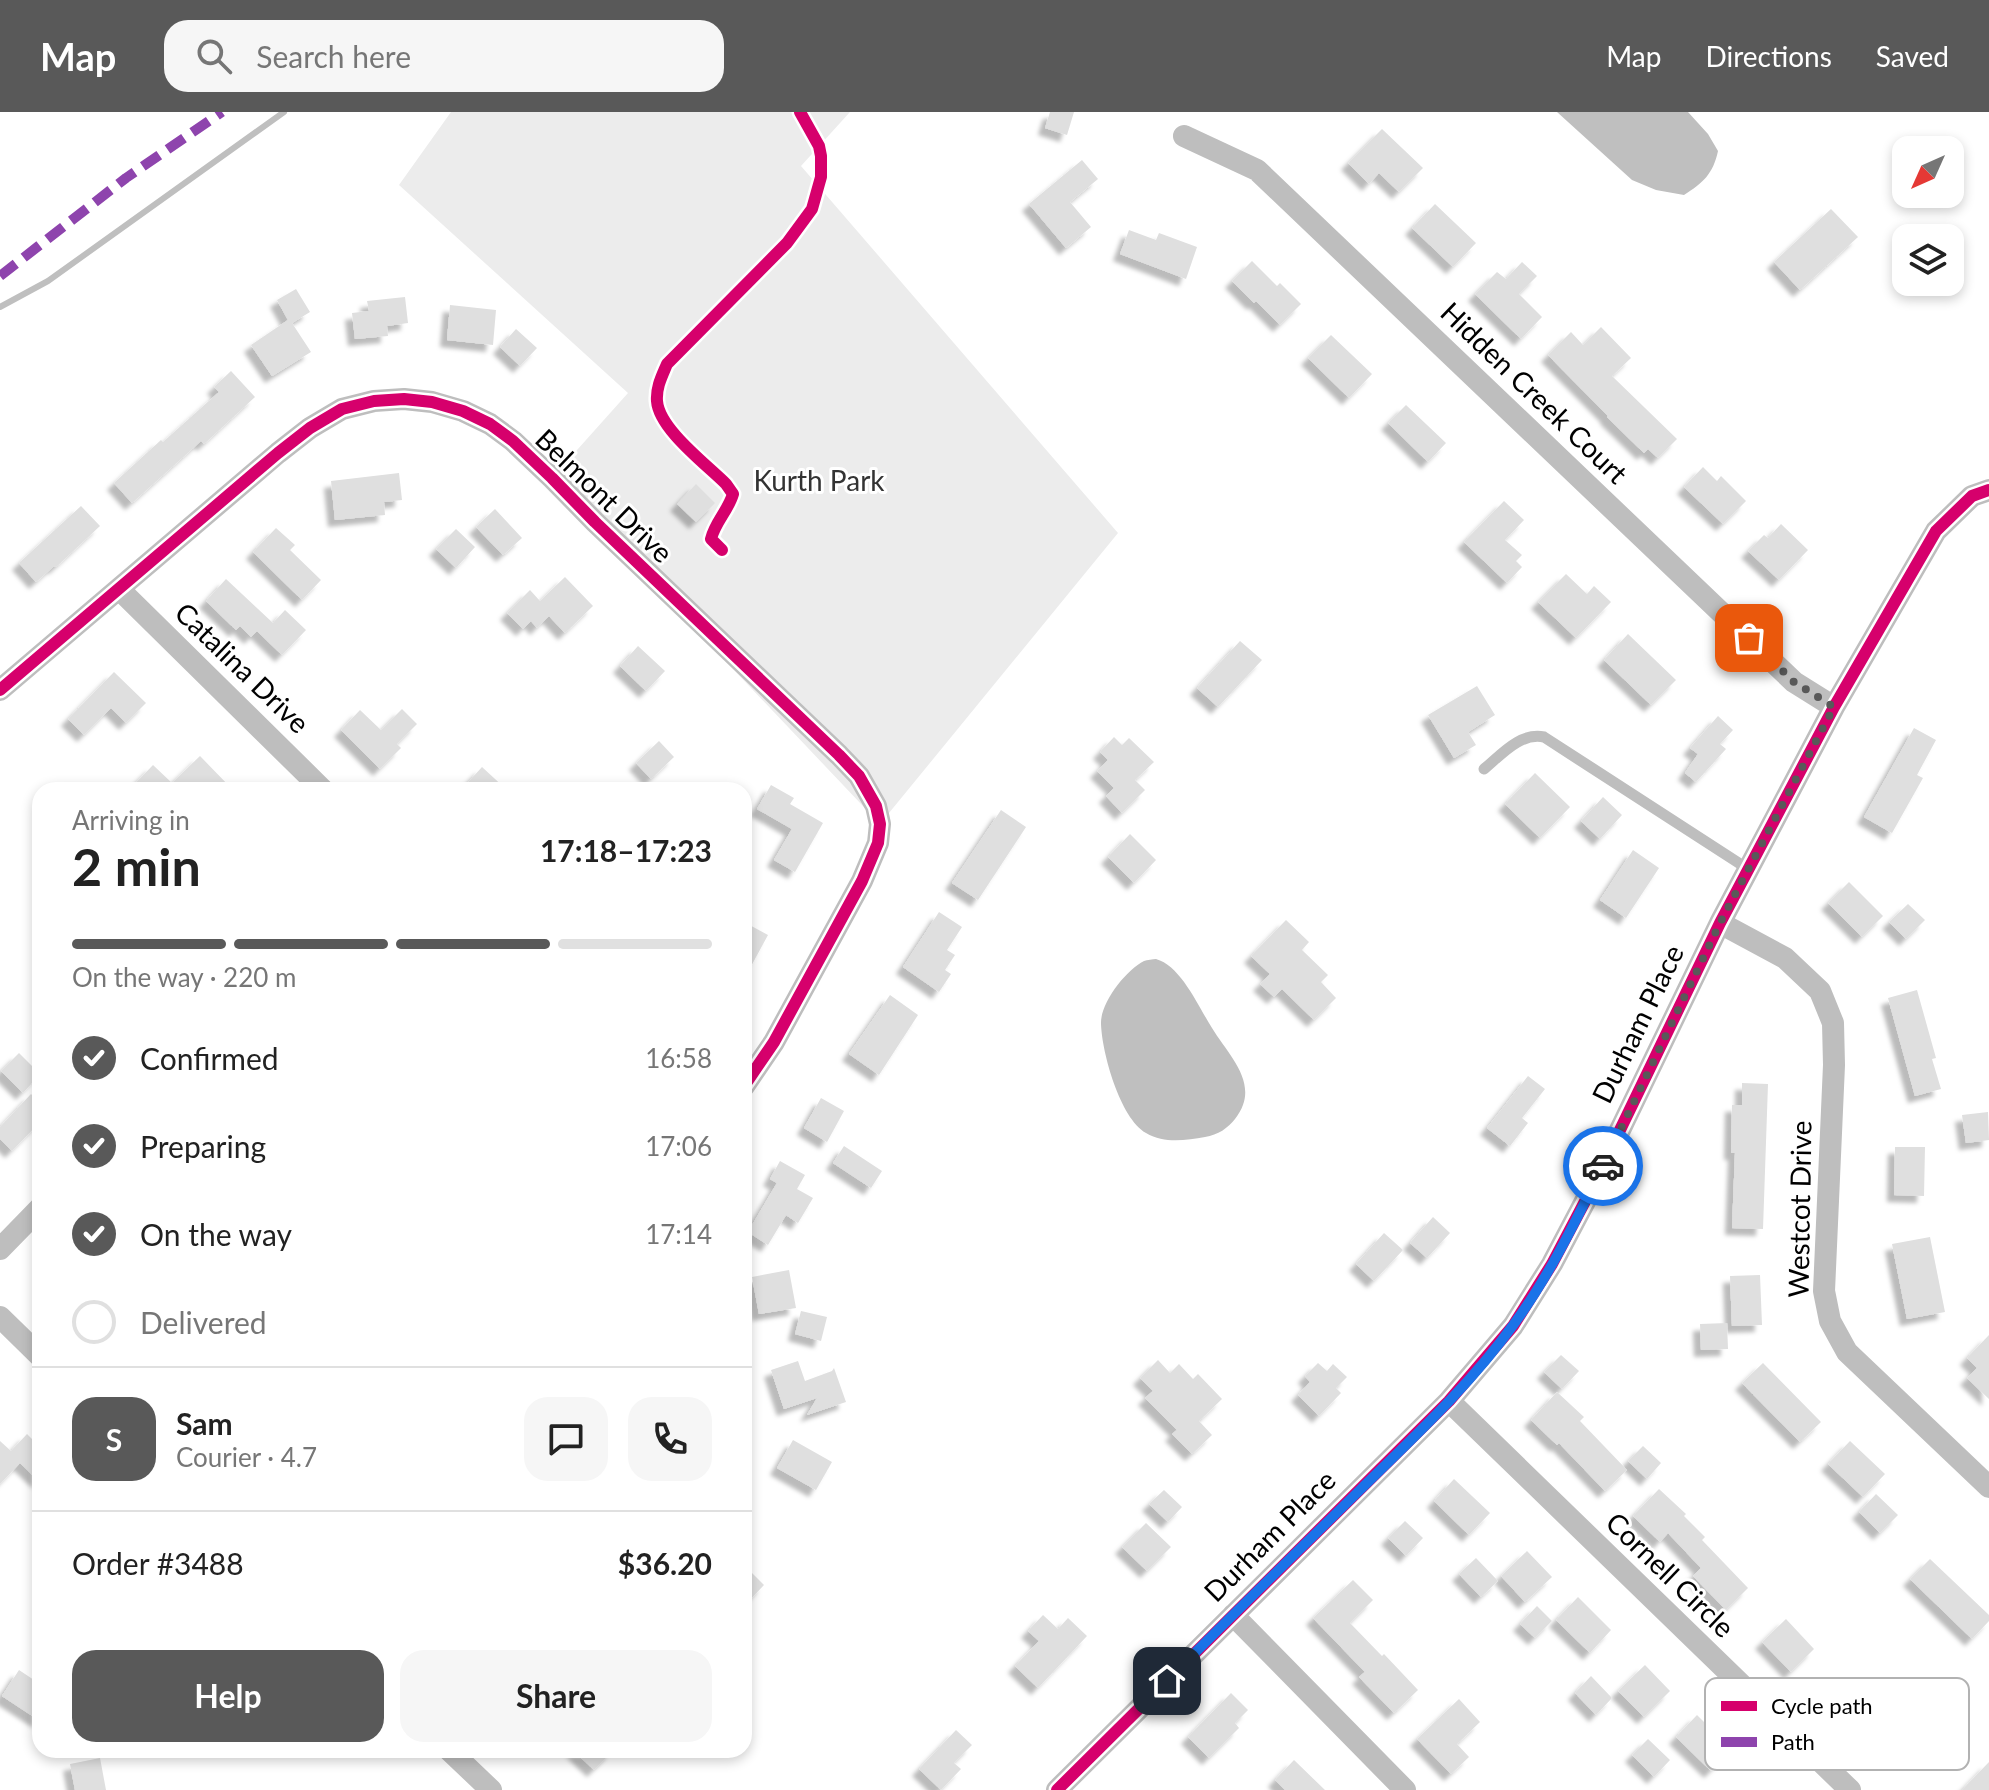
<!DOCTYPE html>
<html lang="en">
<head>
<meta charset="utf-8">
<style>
	:root { --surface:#fff; --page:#f6f6f6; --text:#222; --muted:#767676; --line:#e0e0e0; --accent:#595959 }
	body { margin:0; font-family:Lato,sans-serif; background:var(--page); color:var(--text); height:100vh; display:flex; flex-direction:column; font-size:30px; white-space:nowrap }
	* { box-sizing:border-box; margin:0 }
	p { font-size:26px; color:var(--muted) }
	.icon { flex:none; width:44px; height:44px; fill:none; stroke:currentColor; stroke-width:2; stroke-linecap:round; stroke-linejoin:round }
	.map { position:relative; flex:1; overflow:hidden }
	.details { position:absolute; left:32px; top:670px; width:720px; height:976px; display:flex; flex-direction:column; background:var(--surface); border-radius:24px; box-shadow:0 4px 12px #0003 }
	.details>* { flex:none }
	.needle { width:52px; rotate:225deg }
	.controls { position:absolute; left:1892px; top:24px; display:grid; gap:16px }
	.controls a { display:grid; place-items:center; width:72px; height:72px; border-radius:16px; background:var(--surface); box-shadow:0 4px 12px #0003; font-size:40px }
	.pin { position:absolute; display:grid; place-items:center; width:68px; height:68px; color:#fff; margin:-34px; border-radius:16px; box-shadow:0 4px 12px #0006 }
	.courier { position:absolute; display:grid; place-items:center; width:80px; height:80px; margin:-40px; border:6px solid #1a73e8; border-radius:50%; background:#fff; color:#222; box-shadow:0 2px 10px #0007 }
	.headline em { font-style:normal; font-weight:700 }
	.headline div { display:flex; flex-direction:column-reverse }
	.headline { display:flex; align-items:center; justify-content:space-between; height:136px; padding:0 40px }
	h1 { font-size:52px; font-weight:700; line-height:60px }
	.bar { display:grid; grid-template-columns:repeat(4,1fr); gap:12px 8px; align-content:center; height:96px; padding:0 40px }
	.bar i { height:10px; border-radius:6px; background:var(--line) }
	.bar .active { background:var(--accent) }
	.bar p { grid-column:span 4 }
	.line { display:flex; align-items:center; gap:20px; padding:0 40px; border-top:2px solid var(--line) }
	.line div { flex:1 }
	.round { display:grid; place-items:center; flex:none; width:84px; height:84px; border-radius:24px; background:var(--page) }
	ol { padding:0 40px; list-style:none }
	li { display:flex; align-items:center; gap:24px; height:88px }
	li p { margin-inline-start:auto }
	li .icon { padding:8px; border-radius:50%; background:var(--accent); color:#fff; stroke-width:4 }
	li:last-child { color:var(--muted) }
	li i { width:44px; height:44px; border:4px solid var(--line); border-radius:50% }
	.button { display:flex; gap:16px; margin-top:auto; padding:16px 40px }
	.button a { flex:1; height:92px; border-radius:24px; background:var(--accent); color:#fff; font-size:32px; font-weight:700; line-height:92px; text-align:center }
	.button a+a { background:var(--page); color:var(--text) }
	header { display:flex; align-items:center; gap:48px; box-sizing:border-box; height:112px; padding:0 40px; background:var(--accent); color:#fff }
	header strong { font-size:38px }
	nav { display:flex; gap:44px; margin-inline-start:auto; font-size:28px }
	.search { width:560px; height:72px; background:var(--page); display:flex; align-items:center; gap:20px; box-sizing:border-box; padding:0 28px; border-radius:24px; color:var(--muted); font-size:30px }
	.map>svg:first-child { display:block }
</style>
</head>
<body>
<header>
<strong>Map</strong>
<div class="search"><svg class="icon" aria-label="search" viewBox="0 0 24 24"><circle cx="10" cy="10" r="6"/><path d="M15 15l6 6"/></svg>Search here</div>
<nav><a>Map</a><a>Directions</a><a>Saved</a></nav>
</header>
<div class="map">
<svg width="1989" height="1678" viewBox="0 0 1989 1678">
	<defs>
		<filter id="shadow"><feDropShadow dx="-7" dy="7" stdDeviation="2" flood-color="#0004"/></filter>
	</defs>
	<rect width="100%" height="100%" fill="#fff"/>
	<path fill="#ececec" d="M451 0H850L801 54 1118 421 880 712 552 366 628 281 399 73Z"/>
	<path fill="#bfbfbf" d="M1557 0H1688L1708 22 1718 39C1713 62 1703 71 1684 83L1656 78 1632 68Z
		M1156 847C1181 854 1198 894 1212 916 1229 944 1262 973 1235 1007 1228 1016 1218 1023 1205 1025 1186 1028 1165 1032 1146 1021 1120 1006 1102 941 1101 912 1100 891 1126 858 1144 849 1147 848 1153 847 1156 847Z"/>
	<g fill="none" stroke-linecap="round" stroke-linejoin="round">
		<path stroke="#bfbfbf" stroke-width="6" d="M0 195 48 169 284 0"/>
	</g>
	<path fill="#dfdfdf" filter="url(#shadow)" d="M1050 0H1074L1067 23 1045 16Z
		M1382 17 1423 56 1399 80 1379 61 1369 72 1348 51Z
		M1082 48 1098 67 1070 90 1091 115 1066 136 1029 92Z
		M1435 92 1476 131 1453 155 1412 116Z
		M1831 97 1858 125 1800 178 1774 150Z
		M1129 118 1156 128 1159 121 1197 135 1186 167 1120 142Z
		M1252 149 1277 174 1280 171 1301 192 1280 213 1256 189 1254 191 1232 169Z
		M1522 150 1537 164 1519 182 1542 205 1521 227 1475 182 1497 160 1506 167Z
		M296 177 310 200 292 211 311 240 272 264 251 233 288 208 277 188Z
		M405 185 408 211 387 214 388 224 355 227 352 201 369 199 367 189Z
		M450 193 496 198 493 233 447 228Z
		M1601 215 1631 246 1612 264 1677 327 1658 346 1648 337 1644 341 1607 305 1608 304 1548 243 1571 220 1583 233Z
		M516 217 537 236 520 254 500 235Z
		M1331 223 1372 262 1349 286 1308 246Z
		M231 259 255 285 204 332 201 329 132 391 114 371 161 328 163 330 219 280 214 275Z
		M1406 293 1446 331 1428 350 1388 311Z
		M1703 355 1717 369 1721 364 1746 389 1723 412 1684 375Z
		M399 361 402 388 384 390 385 403 335 408 331 369Z
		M696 372 715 391 696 410 677 392Z
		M1504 389 1524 408 1505 428 1522 443 1516 449 1522 455 1507 471 1464 430Z
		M81 394 100 414 56 455 54 454 36 470 19 451Z
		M495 397 522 426 503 443 476 415Z
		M1781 412 1808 438 1779 468 1748 439 1764 423 1768 426Z
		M276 416 295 433 290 438 321 468 302 488 253 440Z
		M456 417 475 435 456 456 436 437Z
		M1566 462 1587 482 1594 474 1611 490 1576 526 1538 490Z
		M565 465 593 494 565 521 549 504 537 516 531 509 523 517 507 501 530 478 540 489Z
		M226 467 273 511 285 498 306 518 282 543 257 519 251 525 240 514 236 518 206 489Z
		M1628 522 1676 568 1651 593 1604 548Z
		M1240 529 1262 548 1218 595 1197 576Z
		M638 534 665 559 646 579 620 554Z
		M114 560 146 591 126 611 111 596 84 623 68 607Z
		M1477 574 1495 603 1468 620 1476 633 1454 646 1428 603Z
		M402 597 417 612 397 632 401 636 380 657 341 618 360 598 381 618Z
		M1718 604 1733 618 1720 632 1726 637 1696 670 1685 661 1698 642 1690 636Z
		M1914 616 1936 628 1917 663 1923 666 1892 721 1864 705Z
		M1114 625 1122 633 1129 626 1154 650 1135 668 1145 678 1122 701 1106 684 1114 676 1097 659 1108 648 1100 640Z
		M659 629 674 645 651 667 636 651Z
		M200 644 233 678H129L153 653 172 671Z
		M482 655 507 678H461Z
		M1535 661 1570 695 1540 726 1505 692Z
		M771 673 794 686 790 692 823 711 795 760 774 748 792 717 757 697Z
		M1603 685 1622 703 1600 727 1581 709Z
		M1001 698 1026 715 978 788 952 771Z
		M1130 722 1156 748 1134 771 1108 745Z
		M1633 738 1659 756 1626 806 1600 788Z
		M1849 770 1883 804 1862 825 1828 791Z
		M1908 792 1925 808 1906 827 1889 810Z
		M939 800 962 815 947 838 955 843 945 858 951 862 939 880 903 855Z
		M1286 808 1309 830 1302 838 1328 863 1321 870 1336 886 1314 908 1282 877 1274 885 1260 872 1270 862 1251 844Z
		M744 810 768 823 744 867Z
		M1917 878 1936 946 1932 947 1941 977 1915 984 1888 886Z
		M890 883 918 903 879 963 849 942Z
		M19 941 40 962 23 981 1 959Z
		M1528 964 1545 977 1522 1006 1528 1011 1510 1034 1487 1016Z
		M1742 971 1768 972 1763 1117 1732 1116 1735 1041H1731L1732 993H1742Z
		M31 982 40 991V1010L12 1039 0 1027V1015Z
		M821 986 844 999 827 1030 804 1016Z
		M1988 1000 1989 1028 1966 1031 1962 1003Z
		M844 1034 882 1059 871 1076 833 1051Z
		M1895 1035H1925L1924 1084 1894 1083Z
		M780 1049 805 1063 797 1077 813 1086 798 1111 786 1103 768 1133 748 1120 777 1071 770 1067Z
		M1433 1105 1450 1121 1427 1146 1410 1131Z
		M1384 1121 1403 1138 1374 1169 1356 1152Z
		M1930 1125 1945 1200 1907 1207 1892 1132Z
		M789 1158 796 1196 759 1202 752 1165Z
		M1760 1163 1762 1213 1732 1214 1730 1164Z
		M801 1199 827 1205 821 1229 795 1222Z
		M1727 1211 1728 1237 1701 1238 1700 1212Z
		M1989 1223V1287L1967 1266 1977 1256 1967 1246Z
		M1561 1243 1579 1259 1562 1277 1544 1260Z
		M1158 1248 1170 1261 1179 1252 1193 1267 1198 1262 1222 1287 1199 1309 1212 1323 1192 1342 1172 1322 1177 1318 1145 1286 1153 1279 1140 1266Z
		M798 1249 805 1269 832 1259 834 1256 846 1290 807 1303 817 1286 784 1297 771 1258Z
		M1318 1251 1327 1259 1333 1252 1347 1265 1336 1276 1341 1281 1319 1304 1298 1283 1310 1270 1305 1264Z
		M1763 1251 1821 1310 1800 1330 1742 1271Z
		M1557 1280 1584 1305 1580 1309 1627 1358 1605 1379 1559 1331 1557 1333 1531 1308Z
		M27 1322 40 1335V1370L20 1351 0 1372V1329L11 1339Z
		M793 1328 832 1350 816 1378 777 1356Z
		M1850 1329 1885 1362 1863 1385 1828 1352Z
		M1643 1334 1661 1351 1647 1367 1628 1349Z
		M1454 1367 1490 1401 1469 1423 1434 1389Z
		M1659 1377 1686 1402 1684 1404 1705 1425 1702 1428 1748 1476 1726 1498 1693 1464 1701 1456 1668 1421 1660 1430 1633 1404Z
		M1164 1378 1182 1395 1168 1410 1149 1392Z
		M1876 1382 1898 1403 1880 1421 1859 1400Z
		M1405 1409 1423 1426 1406 1444 1388 1426Z
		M1146 1411 1171 1435 1147 1459 1122 1435Z
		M1527 1439 1552 1465 1525 1490 1501 1464Z
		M1476 1446 1498 1469 1481 1485 1459 1462Z
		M1930 1447 1989 1503V1509L1972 1527 1910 1467Z
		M744 1453 764 1473 744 1494Z
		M1353 1468 1373 1488 1350 1511 1382 1544 1384 1542 1418 1578 1394 1601 1359 1565 1365 1560 1313 1506Z
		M1578 1485 1611 1518 1590 1541 1556 1508Z
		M1537 1494 1552 1509 1535 1526 1520 1512Z
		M1043 1503 1058 1517 1068 1506 1087 1524 1038 1576 1015 1554 1039 1529 1028 1519Z
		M1786 1507 1814 1537 1791 1560 1762 1530Z
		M1645 1553 1670 1579 1644 1605 1618 1579Z
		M19 1558 40 1572V1609L2 1584Z
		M1591 1564 1612 1586 1596 1603 1575 1581Z
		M1231 1581 1248 1598 1235 1611 1239 1616 1209 1646 1188 1625Z
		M1459 1587 1480 1610 1457 1632 1469 1645 1451 1662 1417 1627Z
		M1697 1603 1732 1638 1711 1659 1676 1625Z
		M956 1618 972 1633 954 1651 961 1657 941 1678 919 1657Z
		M1648 1627 1670 1648 1654 1665 1632 1643Z
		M573 1638H614L594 1658Z
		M100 1646 106 1678H75L70 1652Z
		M1294 1648 1325 1678H1285L1275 1668Z
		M1989 1650V1678H1962Z"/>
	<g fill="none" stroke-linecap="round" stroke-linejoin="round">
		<path stroke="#bebebe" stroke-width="11" d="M1484 657C1501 643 1520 620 1544 625L1748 757"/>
		<path stroke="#bebebe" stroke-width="22" d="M1184 24 1257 58 1794 570 1834 595
			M119 477 323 678
			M0 578 278 341 310 316 342 297 374 289 404 287 432 290 463 299 490 312 513 329 552 366 595 410 839 643 859 664 876 694 880 712 878 731 862 769 774 930 744 974
			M1720 811 1785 846 1820 879 1833 911 1834 953 1824 1179 1830 1209 1847 1240 1989 1375
			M0 1137 40 1096
			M0 1205 40 1244
			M1449 1289 1850 1678
			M1233 1503 1405 1678
			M449 1638 491 1678
			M1057 1678 1449 1289 1513 1214 1552 1152 1591 1078 1720 811 1834 595 1936 419 1972 384 1989 378"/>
		<path stroke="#8e44ad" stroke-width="10" stroke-dasharray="20 10" stroke-linecap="butt" d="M0 164 126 66 222 0"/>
		<defs>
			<path id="cycleway" d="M722 438 711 427C715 410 728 399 733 382L726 372C706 352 659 317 657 289 656 275 662 264 667 252L787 131 812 97 821 65V44L819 34 800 0
				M0 578 278 341 310 316 342 297 374 289 404 287 432 290 463 299 490 312 513 329 552 366 595 410 839 643 859 664 876 694 880 712 878 731 862 769 774 930 744 974
				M1057 1678 1449 1289 1513 1214 1552 1152 1591 1078 1720 811 1834 595 1936 419 1972 384 1989 378"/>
		</defs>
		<use href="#cycleway" stroke="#fff" stroke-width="17"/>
		<use href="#cycleway" stroke="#d6006c" stroke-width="12"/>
	</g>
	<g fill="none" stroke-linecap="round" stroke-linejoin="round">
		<path stroke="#595959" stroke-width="8" stroke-dasharray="0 14.4" d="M1603 1054 1720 811 1834 595 1794 570 1749 526"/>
		<path stroke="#1a73e8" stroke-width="10" d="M1167 1569C1231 1504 1296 1441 1361 1377 1414 1325 1470 1273 1514 1212 1550 1163 1576 1108 1603 1054"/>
	</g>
	<g text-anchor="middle" stroke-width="6" stroke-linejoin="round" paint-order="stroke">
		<g font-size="28" fill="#000" stroke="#fff">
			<text transform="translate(1534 281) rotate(44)" y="10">Hidden Creek Court</text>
			<text transform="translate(604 384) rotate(44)" y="10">Belmont Drive</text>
			<text transform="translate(242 556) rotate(44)" y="10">Catalina Drive</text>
			<text transform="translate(1638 912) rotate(-64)" y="10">Durham Place</text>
			<text transform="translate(1800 1097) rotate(-89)" y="10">Westcot Drive</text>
			<text transform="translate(1270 1424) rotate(-45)" y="10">Durham Place</text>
			<text transform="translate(1670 1463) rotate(44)" y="10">Cornell Circle</text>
		</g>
		<g font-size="28" fill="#333" stroke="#fff">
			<text x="819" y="379">Kurth Park</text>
		</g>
	</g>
	<rect x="1705" y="1566" width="264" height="92" rx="12" fill="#fff" stroke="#b2b2b2" stroke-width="2"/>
	<rect x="1721" y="1589" width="36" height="10" fill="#d6006c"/>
	<rect x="1721" y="1625" width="36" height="10" fill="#8e44ad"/>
	<g font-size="22" fill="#000">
		<text x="1771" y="1602">Cycle path</text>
		<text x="1771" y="1638">Path</text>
	</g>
</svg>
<div class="controls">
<a><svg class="needle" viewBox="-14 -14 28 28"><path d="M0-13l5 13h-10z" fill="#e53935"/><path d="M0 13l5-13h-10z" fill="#767676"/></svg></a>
<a><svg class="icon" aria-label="layers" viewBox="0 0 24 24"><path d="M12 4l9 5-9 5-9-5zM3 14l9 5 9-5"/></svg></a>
</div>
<div class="pin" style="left:1749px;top:526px;background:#ea580c"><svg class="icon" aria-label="bag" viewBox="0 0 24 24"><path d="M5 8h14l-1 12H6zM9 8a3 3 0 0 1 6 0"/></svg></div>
<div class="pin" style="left:1167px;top:1569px;background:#1f2937"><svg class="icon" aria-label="home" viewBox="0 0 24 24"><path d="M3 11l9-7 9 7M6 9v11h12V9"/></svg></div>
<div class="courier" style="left:1603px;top:1054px"><svg class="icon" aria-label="car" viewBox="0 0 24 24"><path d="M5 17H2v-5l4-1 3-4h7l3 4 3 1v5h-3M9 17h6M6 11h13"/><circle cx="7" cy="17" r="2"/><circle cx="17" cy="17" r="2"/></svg></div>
<section class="details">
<div class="headline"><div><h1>2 min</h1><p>Arriving in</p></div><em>17:18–17:23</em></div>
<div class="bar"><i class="active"></i><i class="active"></i><i class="active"></i><i></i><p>On the way · 220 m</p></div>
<ol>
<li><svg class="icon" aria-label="check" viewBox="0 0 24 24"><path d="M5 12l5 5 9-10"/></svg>Confirmed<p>16:58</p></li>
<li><svg class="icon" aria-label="check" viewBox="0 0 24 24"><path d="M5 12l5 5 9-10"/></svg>Preparing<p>17:06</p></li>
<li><svg class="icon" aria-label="check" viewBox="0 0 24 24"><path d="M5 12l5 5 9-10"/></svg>On the way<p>17:14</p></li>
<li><i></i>Delivered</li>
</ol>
<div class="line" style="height:144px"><b class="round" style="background:var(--accent);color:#fff">S</b><div><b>Sam</b><p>Courier · 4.7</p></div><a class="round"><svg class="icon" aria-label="chat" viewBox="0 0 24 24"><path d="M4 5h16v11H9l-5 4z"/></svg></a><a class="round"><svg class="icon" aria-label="phone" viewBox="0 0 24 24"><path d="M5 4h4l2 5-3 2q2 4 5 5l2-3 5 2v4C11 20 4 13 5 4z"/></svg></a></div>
<div class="line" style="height:104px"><div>Order #3488</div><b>$36.20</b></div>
<div class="button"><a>Help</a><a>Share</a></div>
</section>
</div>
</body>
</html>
